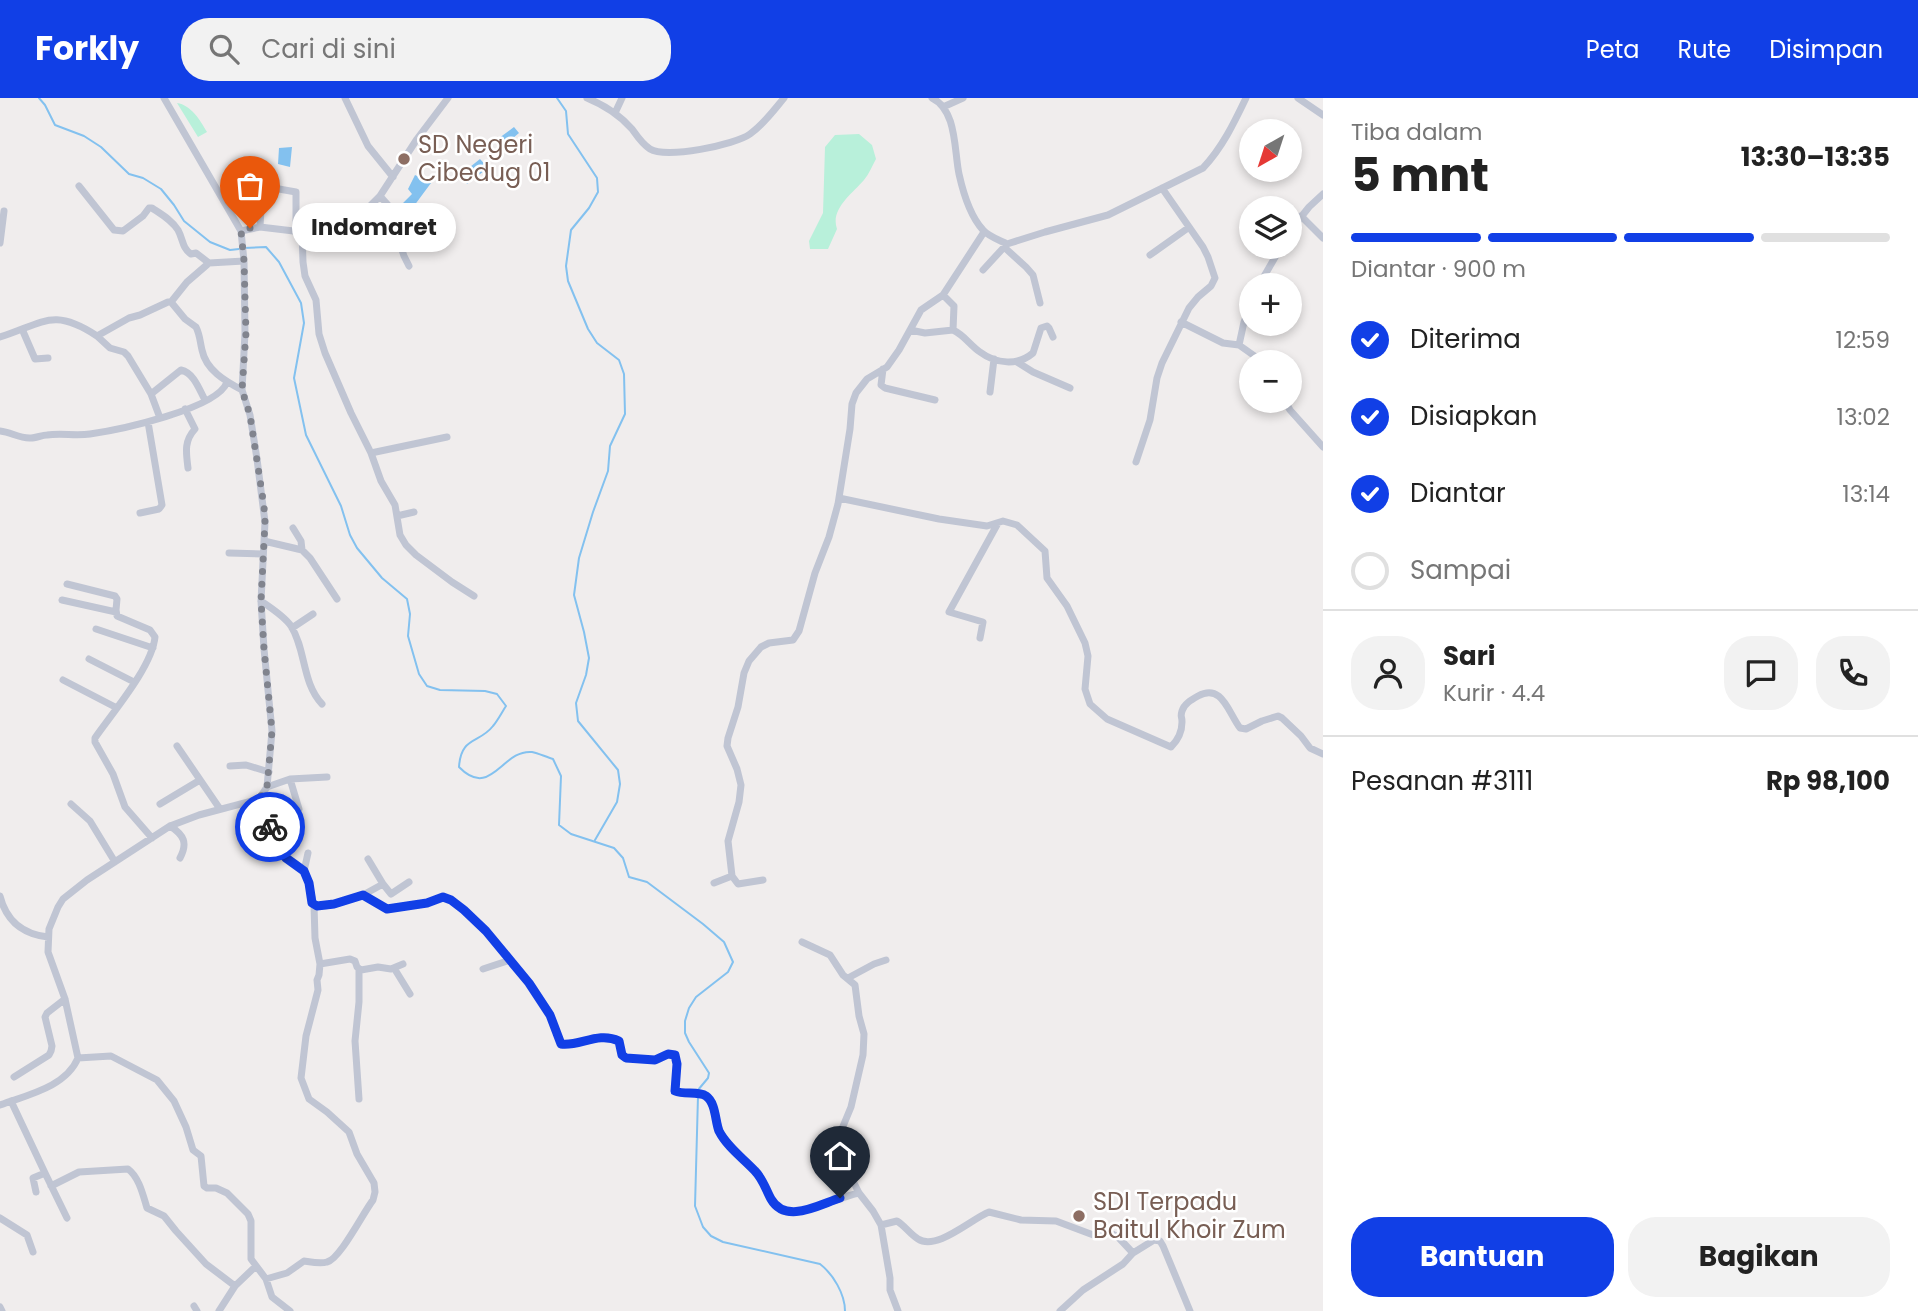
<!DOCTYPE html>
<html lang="id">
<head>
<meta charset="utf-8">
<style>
	:root { --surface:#fff; --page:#f2f2f2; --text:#222; --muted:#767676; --line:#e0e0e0; --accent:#113fe6 }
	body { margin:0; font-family:Poppins,sans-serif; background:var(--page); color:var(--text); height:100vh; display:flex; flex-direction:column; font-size:26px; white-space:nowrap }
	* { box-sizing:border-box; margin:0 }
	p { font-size:23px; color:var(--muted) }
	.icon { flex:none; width:38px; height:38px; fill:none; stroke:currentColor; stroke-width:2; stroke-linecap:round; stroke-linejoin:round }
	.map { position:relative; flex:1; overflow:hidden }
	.details { display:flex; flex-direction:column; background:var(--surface); width:595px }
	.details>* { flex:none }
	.needle { width:46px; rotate:219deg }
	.buttons { position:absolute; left:1239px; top:21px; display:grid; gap:14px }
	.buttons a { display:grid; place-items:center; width:63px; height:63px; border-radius:50%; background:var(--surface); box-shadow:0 4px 10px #0003; font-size:35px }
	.pin { position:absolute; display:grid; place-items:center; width:60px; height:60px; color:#fff; margin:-72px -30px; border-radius:50% 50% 50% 0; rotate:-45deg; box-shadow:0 0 7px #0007 }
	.pin .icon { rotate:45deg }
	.courier { position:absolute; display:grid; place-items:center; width:70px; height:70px; margin:-35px; border:5px solid #113fe6; border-radius:50%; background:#fff; color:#222; box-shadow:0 2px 9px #0007 }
	.bubble { position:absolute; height:49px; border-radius:24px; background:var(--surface); box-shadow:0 4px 10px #0003; font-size:23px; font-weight:700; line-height:49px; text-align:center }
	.summary em { font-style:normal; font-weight:700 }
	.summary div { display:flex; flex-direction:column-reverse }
	.summary { display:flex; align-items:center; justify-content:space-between; height:119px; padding:0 28px }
	h1 { font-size:46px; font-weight:700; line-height:52px }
	.bar { display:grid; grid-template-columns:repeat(4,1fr); gap:10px 7px; align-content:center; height:84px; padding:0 28px }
	.bar i { height:9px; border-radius:5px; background:var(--line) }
	.bar .selected { background:var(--accent) }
	.bar p { grid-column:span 4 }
	.line { display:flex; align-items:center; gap:18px; padding:0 28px; border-top:2px solid var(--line) }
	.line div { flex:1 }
	.round { display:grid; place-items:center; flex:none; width:74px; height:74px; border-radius:28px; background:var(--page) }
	ol { padding:0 28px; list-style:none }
	li { display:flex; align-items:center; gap:21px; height:77px }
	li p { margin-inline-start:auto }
	li .icon { padding:7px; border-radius:50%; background:var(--accent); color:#fff; stroke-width:4 }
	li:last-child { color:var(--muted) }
	li i { width:38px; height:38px; border:4px solid var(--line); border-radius:50% }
	.cta { display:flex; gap:14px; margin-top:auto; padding:14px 28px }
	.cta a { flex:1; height:80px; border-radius:28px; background:var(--accent); color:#fff; font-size:28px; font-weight:700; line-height:80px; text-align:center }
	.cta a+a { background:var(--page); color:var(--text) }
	header { display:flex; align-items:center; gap:42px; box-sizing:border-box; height:98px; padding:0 35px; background:var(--accent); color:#fff }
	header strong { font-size:33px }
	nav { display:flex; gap:38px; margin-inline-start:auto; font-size:24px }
	.search { width:490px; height:63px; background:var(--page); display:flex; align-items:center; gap:18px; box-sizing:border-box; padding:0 24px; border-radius:28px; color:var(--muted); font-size:26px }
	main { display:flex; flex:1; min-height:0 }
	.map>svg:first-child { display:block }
</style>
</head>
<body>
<header>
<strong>Forkly</strong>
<div class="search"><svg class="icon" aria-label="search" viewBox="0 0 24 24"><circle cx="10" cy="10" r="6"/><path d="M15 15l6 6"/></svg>Cari di sini</div>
<nav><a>Peta</a><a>Rute</a><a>Disimpan</a></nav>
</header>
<main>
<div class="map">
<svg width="1323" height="1213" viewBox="0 0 1323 1213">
	<rect width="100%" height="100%" fill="#f0eded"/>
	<path fill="#b8f0da" d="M177 5C191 7 200 22 207 34L198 39Z
		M859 36 872 47 876 61C872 68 869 76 864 82 852 96 830 111 837 131L828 151H810L809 143 823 115 825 49 835 37Z"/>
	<path fill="#83c1ef" d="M514 29 519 35 500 51 495 43Z
		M292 49 290 69 278 66 279 50Z
		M480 61 488 70 467 86 460 77Z
		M415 77 431 85 411 112 402 106 412 96 408 91Z"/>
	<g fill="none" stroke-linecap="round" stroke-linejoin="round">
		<path stroke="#83c1ef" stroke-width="2" d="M39 0 45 7 55 27 84 38 101 49 129 76 143 80 161 91 174 107 184 123 210 144 230 152 239 151
			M557 0 566 13 568 36 597 80 598 94 589 110 571 132 566 168 568 183 588 231 597 245 619 262 624 276 625 316 610 348 608 373 593 414 579 460 574 497 584 534 589 560 586 577 576 605 578 623 618 672 620 686 617 704 595 742
			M244 150 266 149 279 164 301 205 304 225 294 280 306 337 341 408 350 437 357 450 382 480 407 501 410 516 408 538 419 576 427 588 440 592 485 593 497 596 506 608C502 614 498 622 493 628 479 646 461 638 459 669 491 702 502 651 532 654 538 655 546 659 553 661L561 678 559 727 571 736 614 750 623 760 629 779 647 784 703 826 724 844 733 864 728 874 696 899 689 910 685 923V935L689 944 709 975 708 980 698 992
			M698 998 695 1108 703 1129 711 1138 723 1144 820 1166C833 1176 845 1196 845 1213"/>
		<path stroke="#c0c5d3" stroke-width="7" d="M164 0 241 133
			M345 0 368 48 393 79
			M587 0C604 7 619 16 632 31 637 38 642 46 650 51 666 61 735 47 750 36 764 26 774 12 784 0
			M932 0C957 12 954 52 959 76 963 94 970 118 983 132 988 138 999 142 1007 146L1045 134 1108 117 1203 70C1222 50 1234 25 1246 0
			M1298 0 1323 17
			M943 9 963 0
			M615 15 622 0
			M79 88 114 132 123 133 143 118 149 110H152C161 116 172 122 178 132 183 141 182 150 191 156L196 155 209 165
			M258 89 261 111 260 129
			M279 91 296 94V134
			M380 98 396 116 400 126 398 140 404 158 409 168
			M1301 118 1323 140
			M1290 133 1309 109 1323 96
			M302 134 303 164 305 178 316 202 319 236 325 255 351 315 371 355 381 383 395 407 400 437 406 447 416 457 452 484 474 498
			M0 145 4 113
			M1004 149 1026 169 1033 177 1040 205
			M1150 157 1188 130
			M983 172 1006 147
			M1259 187 1281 149
			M943 197 954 208 953 232C964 237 970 247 980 254 996 266 1018 268 1033 255L1041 230 1047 228 1049 230 1053 239
			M171 204 187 184 209 165 244 163
			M1251 207 1244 224 1239 247 1263 264
			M1181 224 1223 245 1239 247
			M22 231 35 261 48 260
			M910 232 925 235 953 232
			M97 238 110 250 124 254 128 258 151 296 160 320
			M0 239C44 225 53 209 97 238L129 220 140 217 168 204H171L185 221 196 229C200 237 200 244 202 252 206 272 225 283 242 292
			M1017 264 1033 274 1070 290
			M883 271 881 287 885 290 935 302
			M990 294 994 261
			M151 296 181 272C194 275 199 291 205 302
			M1285 303 1290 312 1323 349
			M185 311 195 331C184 343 186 354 188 370
			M0 333C11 334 20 341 31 340 36 340 42 337 47 337 61 335 76 338 90 336 118 332 218 311 227 284
			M371 355 447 339
			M1136 364 1150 322 1157 280 1162 265 1189 210 1198 199 1211 188 1215 180 1208 159 1203 149 1162 90
			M839 400 939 421 987 428 1003 423 1017 427 1045 453 1047 480 1067 508 1085 545 1088 558 1085 591 1090 606 1107 621 1171 649C1178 642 1182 634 1182 624 1182 617 1180 620 1182 613 1184 606 1191 602 1198 598 1222 585 1228 614 1240 630L1246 631 1262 623 1278 618 1282 620 1301 638 1310 650 1323 656
			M140 415 159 411 162 407 148 324
			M397 418 414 414
			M293 430 301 443 302 452
			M264 443 302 452 310 460 337 501
			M229 455 263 456
			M67 486 115 498 117 501 116 512 117 518 150 532 155 539C152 569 113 614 95 640V644L113 676 125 709 152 740
			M62 502 116 514
			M261 503C271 510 284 518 291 528 306 552 302 585 322 606
			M292 530 313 516
			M96 531 153 550
			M980 540 983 524 949 514 998 425
			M89 561 134 584
			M63 582 117 610
			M177 648 220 711
			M230 668 246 667 269 674
			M290 681 299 711
			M267 689 290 681 327 679
			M259 701 281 754C288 762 298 765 304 773 311 783 310 796 314 807 329 811 348 801 363 797L387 811 427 805 443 799 451 802 464 812 486 833 529 885 550 917 561 946C579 949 599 933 619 943L622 957 626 960 655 962 668 956 675 957 677 966 675 993C684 998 697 993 706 998 717 1005 715 1027 722 1037 732 1054 751 1064 761 1081 768 1092 771 1110 787 1114 805 1117 838 1099 859 1095
			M71 706 90 723 115 764
			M160 706 200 682
			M170 728C184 737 188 745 180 760
			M304 773 308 755
			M763 782 738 786 732 778 728 743 739 704 741 687 737 671 727 648 728 640 738 609 744 575 749 563 761 549 769 545 793 542 799 533 815 475 829 439 838 406 850 331 852 306 856 295 867 281 887 269 899 252 921 212 943 197 984 134
			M714 785 732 778
			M383 786 391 796 409 784
			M363 797 383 786 368 761
			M0 798C6 822 22 836 48 839
			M802 844 830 857 843 877 855 887 859 918 864 936 863 957 851 1009 839 1038 848 1073 859 1095 873 1113 881 1127 890 1180V1192L898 1213
			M320 866 350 861 355 863 357 869 361 872 378 869 391 871 403 866
			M394 870 410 896
			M483 871 510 862
			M848 880 874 866 886 862
			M78 960 111 958 157 982 174 1003 186 1029 193 1052 201 1058 204 1088 207 1090H216L227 1095 248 1116 251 1123V1161L266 1181 272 1199 290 1213
			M14 979 49 957 51 953 52 948 45 919 47 915 65 901
			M359 1001 355 943 359 904V872
			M11 1003 45 1075 33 1080 36 1094
			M0 1007C27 997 66 989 78 960L65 901 48 854 49 831 58 809 63 801 87 782 170 728 199 717 259 701 267 689 272 633 264 551 261 503 265 424 257 361 250 317 242 292 245 235 244 163 241 133 260 129 302 134 336 125 367 111 380 98 417 41 448 0
			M45 1075 67 1120
			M51 1088 79 1074 128 1071C139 1079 143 1097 147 1110L164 1118 176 1133 206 1166 235 1188 256 1168
			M0 1120 27 1137 33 1154
			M881 1127 897 1123C905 1128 910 1136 918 1141 937 1153 971 1121 989 1114L1021 1122 1056 1123 1096 1138 1107 1133 1118 1139 1133 1155 1123 1166 1083 1192 1060 1213
			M1133 1155 1154 1142 1160 1143 1163 1148 1190 1213
			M266 1181 287 1175 304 1163C311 1164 320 1166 327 1164 340 1161 363 1115 373 1102L375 1094 374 1085 357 1056 349 1034 327 1014 309 1001 301 980 306 938 318 892 317 882 319 877 320 866 315 840 314 807
			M194 1208 197 1213
			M0 1209 2 1213
			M219 1213 235 1188"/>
	</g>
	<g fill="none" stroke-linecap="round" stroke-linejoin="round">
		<path stroke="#81848e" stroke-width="7" stroke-dasharray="0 12.6" d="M250 130 241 133 244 163 246 235 242 292 250 317 264 408 265 424 261 503 264 551 272 633 267 689 259 701 270 729"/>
		<path stroke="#113fe6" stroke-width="9" d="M270 729 281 754 286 760 304 773 309 785 312 805 317 808 334 806 363 797 387 811 427 805 443 799 451 802 464 812 486 833 529 885 550 917 561 946C579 949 598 933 619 943L622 957 626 960 655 962 668 956 675 957 677 966 675 993C684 997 698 993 706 998 716 1005 715 1023 719 1033 727 1049 744 1061 755 1073 763 1081 766 1092 771 1101 786 1127 820 1106 840 1100"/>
	</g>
	<g fill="#8d6e63" stroke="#fff" stroke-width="2.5">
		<circle cx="404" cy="61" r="7"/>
		<circle cx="1079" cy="1118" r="7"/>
	</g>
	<g text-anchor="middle" stroke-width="5" stroke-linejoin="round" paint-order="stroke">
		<g font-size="24" fill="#785e54" stroke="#fff" text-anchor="start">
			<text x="418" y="55">SD Negeri<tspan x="418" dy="28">Cibedug 01</tspan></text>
			<text x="1093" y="1112">SDI Terpadu<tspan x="1093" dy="28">Baitul Khoir Zum</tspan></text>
		</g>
	</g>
</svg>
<div class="buttons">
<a><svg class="needle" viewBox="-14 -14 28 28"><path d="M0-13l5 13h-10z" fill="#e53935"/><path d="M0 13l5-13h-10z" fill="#767676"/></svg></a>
<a><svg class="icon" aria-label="layers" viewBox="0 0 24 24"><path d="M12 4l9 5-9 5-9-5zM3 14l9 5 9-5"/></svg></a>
<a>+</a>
<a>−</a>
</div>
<div class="pin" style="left:250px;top:130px;background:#ea580c"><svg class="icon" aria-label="bag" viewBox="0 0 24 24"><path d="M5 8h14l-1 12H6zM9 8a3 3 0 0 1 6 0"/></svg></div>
<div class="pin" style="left:840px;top:1100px;background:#1f2937"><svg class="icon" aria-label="home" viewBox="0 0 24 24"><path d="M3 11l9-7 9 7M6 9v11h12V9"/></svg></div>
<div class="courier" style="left:270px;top:729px"><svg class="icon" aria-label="bike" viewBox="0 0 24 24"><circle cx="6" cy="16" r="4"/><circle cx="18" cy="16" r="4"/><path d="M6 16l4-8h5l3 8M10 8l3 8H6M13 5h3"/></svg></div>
<div class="bubble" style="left:292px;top:105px;width:164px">Indomaret</div>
</div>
<section class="details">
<div class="summary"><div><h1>5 mnt</h1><p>Tiba dalam</p></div><em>13:30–13:35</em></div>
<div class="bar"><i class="selected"></i><i class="selected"></i><i class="selected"></i><i></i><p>Diantar · 900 m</p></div>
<ol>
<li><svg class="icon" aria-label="check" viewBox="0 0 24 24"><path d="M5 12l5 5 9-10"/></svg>Diterima<p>12:59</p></li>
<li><svg class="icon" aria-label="check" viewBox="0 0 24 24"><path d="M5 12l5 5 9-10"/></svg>Disiapkan<p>13:02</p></li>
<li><svg class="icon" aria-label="check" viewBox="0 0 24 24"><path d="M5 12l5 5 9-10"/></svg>Diantar<p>13:14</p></li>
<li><i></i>Sampai</li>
</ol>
<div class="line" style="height:126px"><a class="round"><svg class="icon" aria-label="person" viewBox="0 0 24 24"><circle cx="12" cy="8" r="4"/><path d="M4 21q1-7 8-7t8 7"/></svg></a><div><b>Sari</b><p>Kurir · 4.4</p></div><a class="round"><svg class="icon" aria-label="chat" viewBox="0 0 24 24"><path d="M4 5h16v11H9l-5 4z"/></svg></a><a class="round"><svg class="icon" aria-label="phone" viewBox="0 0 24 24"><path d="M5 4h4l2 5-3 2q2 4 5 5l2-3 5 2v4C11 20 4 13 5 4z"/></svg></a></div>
<div class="line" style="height:91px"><div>Pesanan #3111</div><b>Rp 98,100</b></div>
<div class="cta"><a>Bantuan</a><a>Bagikan</a></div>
</section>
</main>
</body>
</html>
